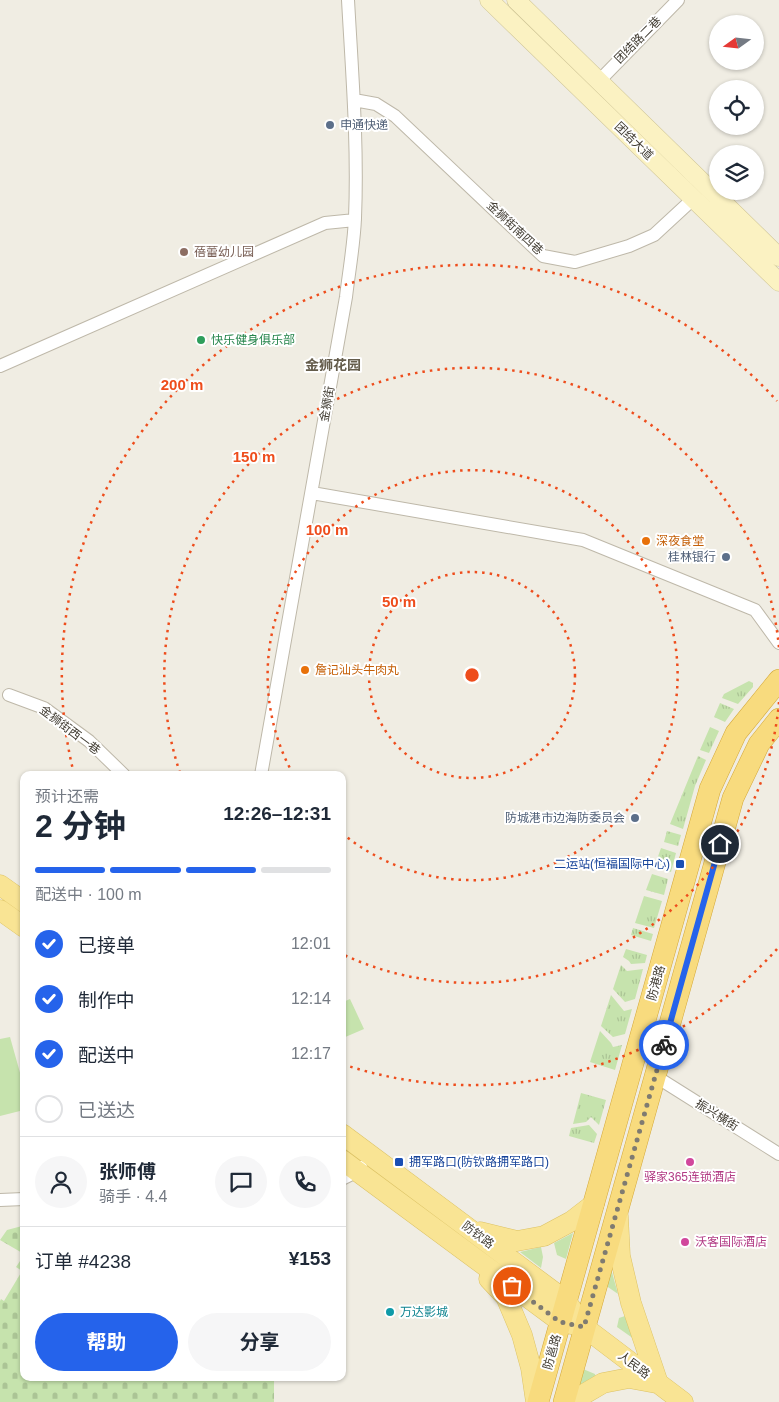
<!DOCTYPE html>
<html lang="zh">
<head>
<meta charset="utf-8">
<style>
	:root { --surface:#fff; --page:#f6f6f7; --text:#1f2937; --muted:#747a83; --line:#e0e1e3; --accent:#2563eb }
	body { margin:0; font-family:Helvetica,"Noto Sans SC",sans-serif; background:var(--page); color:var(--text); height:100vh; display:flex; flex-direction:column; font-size:19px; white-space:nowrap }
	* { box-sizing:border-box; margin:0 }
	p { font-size:16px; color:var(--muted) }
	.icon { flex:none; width:28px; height:28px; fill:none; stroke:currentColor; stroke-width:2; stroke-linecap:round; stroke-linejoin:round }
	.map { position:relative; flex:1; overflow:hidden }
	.sheet { position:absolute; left:20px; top:771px; width:326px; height:610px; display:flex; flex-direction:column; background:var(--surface); border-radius:10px; box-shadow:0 1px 4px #0004 }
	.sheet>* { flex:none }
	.needle { width:32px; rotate:255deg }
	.tools { position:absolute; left:709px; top:15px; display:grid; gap:10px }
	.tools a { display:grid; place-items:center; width:55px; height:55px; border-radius:50%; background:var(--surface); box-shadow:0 1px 4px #0004; font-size:25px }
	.pin { position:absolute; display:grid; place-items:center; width:42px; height:42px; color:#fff; margin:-21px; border:2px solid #fff; border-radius:50%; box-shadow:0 1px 5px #0007 }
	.courier { position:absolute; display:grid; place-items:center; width:50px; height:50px; margin:-25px; border:4px solid #2563eb; border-radius:50%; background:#fff; color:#222; box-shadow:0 1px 6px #0007 }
	.headline em { font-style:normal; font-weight:700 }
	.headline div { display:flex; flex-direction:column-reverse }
	.headline { display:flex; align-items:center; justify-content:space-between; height:85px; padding:0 15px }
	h1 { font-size:32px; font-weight:700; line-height:38px }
	.bar { display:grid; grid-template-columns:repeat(4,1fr); gap:8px 5px; align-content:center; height:60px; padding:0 15px }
	.bar i { height:6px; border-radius:4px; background:var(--line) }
	.bar .active { background:var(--accent) }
	.bar p { grid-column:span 4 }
	.line { display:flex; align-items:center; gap:12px; padding:0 15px; border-top:1px solid var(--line) }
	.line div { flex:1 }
	.round { display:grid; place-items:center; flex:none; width:52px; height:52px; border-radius:26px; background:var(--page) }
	ol { padding:0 15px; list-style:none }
	li { display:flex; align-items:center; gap:15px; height:55px }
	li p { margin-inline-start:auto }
	li .icon { padding:5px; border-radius:50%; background:var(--accent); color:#fff; stroke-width:4 }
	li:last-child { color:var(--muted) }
	li i { width:28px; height:28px; border:2px solid var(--line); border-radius:50% }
	.action { display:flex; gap:10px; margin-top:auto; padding:10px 15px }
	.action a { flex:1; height:58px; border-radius:30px; background:var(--accent); color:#fff; font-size:20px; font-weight:700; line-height:58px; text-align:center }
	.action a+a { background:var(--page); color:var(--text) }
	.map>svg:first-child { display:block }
</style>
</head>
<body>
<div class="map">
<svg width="779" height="1402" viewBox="0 0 779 1402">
	<defs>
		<pattern id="grass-tufts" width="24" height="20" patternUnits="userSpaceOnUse" patternTransform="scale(1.25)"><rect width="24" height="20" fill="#c6e3ad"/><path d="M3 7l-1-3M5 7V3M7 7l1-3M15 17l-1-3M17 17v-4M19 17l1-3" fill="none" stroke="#abc495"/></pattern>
		<pattern id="cemetery-stones" width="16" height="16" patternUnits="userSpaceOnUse" patternTransform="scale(1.25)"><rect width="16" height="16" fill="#c6e3ad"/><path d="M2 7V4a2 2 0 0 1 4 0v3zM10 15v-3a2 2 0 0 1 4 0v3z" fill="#abc495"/></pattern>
	</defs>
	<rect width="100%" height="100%" fill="#f0ede3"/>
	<path fill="url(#grass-tufts)" d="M749 681 753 683V687L738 704 722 698 724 694Z
		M720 703 734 709 725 722 714 717Z
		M710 727 719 731 709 753 700 750Z
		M698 756 706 760 695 786 683 829 670 824Z
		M667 831 681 835 678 846 664 842Z
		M661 848 676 853 671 872 654 868Z
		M652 874 668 879 664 895 646 890Z
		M644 896 662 901 654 928 635 923Z
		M633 928 653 934 651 941 631 935Z
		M626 949 647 955 645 963 631 964 629 961 623 957Z
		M621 965 627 971 643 969 635 999 625 1002 613 989Z
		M611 995 624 1011 632 1009 625 1034 613 1037 601 1026Z
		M600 1031 611 1043 613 1047 622 1045 615 1070 590 1062Z
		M581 1093 606 1100 599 1125 591 1117 586 1122 573 1124Z
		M589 1125 597 1134 594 1143 569 1136 571 1128Z"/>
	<path fill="url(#cemetery-stones)" d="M22 1226 23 1235H24V1254L0 1240 7 1230Z
		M24 1255V1378H274V1402H0V1301L1 1299 4 1301 22 1271 16 1267Z"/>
	<path fill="#c6e3ad" d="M350 999 364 1029 343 1038V1002Z
		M10 1037 24 1087V1110L0 1116V1039Z
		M573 1233 566 1259 557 1255 554 1243Z
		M541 1247 543 1257 541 1268 520 1252Z
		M610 1265 618 1294 605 1285Z
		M625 1316 634 1339 617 1327 619 1318Z
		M583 1369 595 1374 596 1379 579 1388Z"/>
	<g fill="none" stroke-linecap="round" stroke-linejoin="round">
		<defs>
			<path id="minor" d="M599 81 678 0
				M354 100 376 104 395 116 543 256 575 262 629 246 654 235 693 199
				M0 366 325 223 355 220
				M312 493 583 540 755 610 779 643
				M9 695 44 708 89 741 124 775
				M261 775 346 297C349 271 354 244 355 218 358 145 352 72 348 0
				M655 1076 779 1154
				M342 1179 358 1171 361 1167
				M0 1200 24 1199"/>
			<path id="secondary" d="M489 0 779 282
				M516 0 779 257"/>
			<path id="primary" d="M0 885 24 902
				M0 910 24 927
				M342 1134 566 1301 584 1327 683 1402
				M342 1160 561 1322 576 1325
				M618 1216 620 1256 631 1303 658 1383
				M480 1232 517 1241 544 1236 572 1221 594 1204
				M489 1279 506 1297 522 1335 531 1368 536 1402
				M572 1402 574 1400 603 1383 629 1378 656 1383"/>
			<path id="trunk" d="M538 1402 710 789 736 733 779 680
				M564 1402 733 798 759 744 779 719"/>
		</defs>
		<use href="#minor" stroke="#beb8a9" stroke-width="14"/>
		<use href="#secondary" stroke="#cec495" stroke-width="19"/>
		<use href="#primary" stroke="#dcc265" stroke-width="21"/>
		<use href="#trunk" stroke="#d4a839" stroke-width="22"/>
		<use href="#minor" stroke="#fff" stroke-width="12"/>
		<use href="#secondary" stroke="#fbf2c2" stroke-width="18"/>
		<use href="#primary" stroke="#f9e494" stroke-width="20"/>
		<use href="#trunk" stroke="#f8db7e" stroke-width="21"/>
	</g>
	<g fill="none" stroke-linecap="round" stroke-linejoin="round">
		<path stroke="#7f7b71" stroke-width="5" stroke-dasharray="0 9" d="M512 1286 560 1322 584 1327 664 1045"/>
		<path stroke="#2563eb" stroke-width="6" d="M664 1045 720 844"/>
	</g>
	<g fill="none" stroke="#ee4d1c" stroke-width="2.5" stroke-dasharray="2.5 5">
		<circle cx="472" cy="675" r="103"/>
		<path d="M293 774A205 205 0 1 1 343 834"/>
		<path d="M779 702A308 308 0 0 1 344 955M180 773A308 308 0 1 1 779 648"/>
		<path d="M777 949A410 410 0 0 1 345 1065M74 774A410 410 0 0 1 777 401"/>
	</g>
	<g fill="#5c6f8a" stroke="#fff" stroke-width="2">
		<circle cx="330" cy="125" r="5"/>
		<circle cx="726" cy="557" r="5"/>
		<circle cx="635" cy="818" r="5"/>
	</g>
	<circle fill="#8d6e63" stroke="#fff" stroke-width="2" cx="184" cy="252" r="5"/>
	<circle fill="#2e9e5b" stroke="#fff" stroke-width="2" cx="201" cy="340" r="5"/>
	<g fill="#e8710a" stroke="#fff" stroke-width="2">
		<circle cx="646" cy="541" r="5"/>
		<circle cx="305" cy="670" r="5"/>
	</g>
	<g fill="#1a4fb4" stroke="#fff" stroke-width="2">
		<rect x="675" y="859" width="10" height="10" rx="2.5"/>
		<rect x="394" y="1157" width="10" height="10" rx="2.5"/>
	</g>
	<g fill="#d1479c" stroke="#fff" stroke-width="2">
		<circle cx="690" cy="1162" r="5"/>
		<circle cx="685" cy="1242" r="5"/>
	</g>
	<circle fill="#0f9aa8" stroke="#fff" stroke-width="2" cx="390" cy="1312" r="5"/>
	<g text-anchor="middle" stroke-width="4" stroke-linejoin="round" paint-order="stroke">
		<g font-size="12" fill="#423d33" stroke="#fff">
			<text transform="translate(638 40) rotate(-45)" y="4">团结路二巷</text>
			<text transform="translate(634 141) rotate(44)" y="4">团结大道</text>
			<text transform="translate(515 228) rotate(43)" y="4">金狮街南四巷</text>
			<text transform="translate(327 404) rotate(-80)" y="4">金狮街</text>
			<text transform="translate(70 730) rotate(37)" y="4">金狮街西一巷</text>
			<text transform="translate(656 983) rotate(-74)" y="4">防港路</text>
			<text transform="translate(717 1115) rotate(32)" y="4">振兴横街</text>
			<text transform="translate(478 1235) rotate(37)" y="4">防钦路</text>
			<text transform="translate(552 1352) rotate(-74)" y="4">防邕路</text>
			<text transform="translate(634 1365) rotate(37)" y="4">人民路</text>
		</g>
		<g font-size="12" fill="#4e5e75" stroke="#fff" text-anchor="end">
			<text x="340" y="129" text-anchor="start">申通快递</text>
			<text x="716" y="561">桂林银行</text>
			<text x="625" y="822">防城港市边海防委员会</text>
		</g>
		<g font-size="12" fill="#785e54" stroke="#fff" text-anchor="start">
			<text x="194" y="256">蓓蕾幼儿园</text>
		</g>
		<g font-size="12" fill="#27864d" stroke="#fff" text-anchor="start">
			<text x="211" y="344">快乐健身俱乐部</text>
		</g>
		<g font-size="12" fill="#c56008" stroke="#fff" text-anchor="start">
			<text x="656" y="545">深夜食堂</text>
			<text x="315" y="674">詹记汕头牛肉丸</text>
		</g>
		<g font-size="12" fill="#164399" stroke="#fff" text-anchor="end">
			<text x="670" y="868">二运站(恒福国际中心)</text>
			<text x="409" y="1166" text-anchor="start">拥军路口(防钦路拥军路口)</text>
		</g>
		<g font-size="12" fill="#b23c85" stroke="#fff">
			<text x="690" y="1181">驿家365连锁酒店</text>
			<text x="695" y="1246" text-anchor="start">沃客国际酒店</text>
		</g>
		<g font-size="12" fill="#0d838f" stroke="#fff" text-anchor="start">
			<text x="400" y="1316">万达影城</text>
		</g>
		<g font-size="14" font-weight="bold" fill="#645c4b" stroke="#fff">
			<text x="333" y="370">金狮花园</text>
		</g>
	</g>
	<circle cx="472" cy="675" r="8" fill="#ee4d1c" stroke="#fff" stroke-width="2.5"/>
	<g font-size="15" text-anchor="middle" font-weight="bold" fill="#ee4d1c" stroke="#fff" stroke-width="4" stroke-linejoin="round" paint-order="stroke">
		<text x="182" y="390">200 m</text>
		<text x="254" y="462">150 m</text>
		<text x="327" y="535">100 m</text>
		<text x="399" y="607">50 m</text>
	</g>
</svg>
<div class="tools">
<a><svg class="needle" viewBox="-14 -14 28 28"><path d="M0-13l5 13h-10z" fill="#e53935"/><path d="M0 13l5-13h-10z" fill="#747a83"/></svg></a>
<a><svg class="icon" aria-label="locate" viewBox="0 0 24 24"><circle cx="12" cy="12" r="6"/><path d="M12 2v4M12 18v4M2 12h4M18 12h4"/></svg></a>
<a><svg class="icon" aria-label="layers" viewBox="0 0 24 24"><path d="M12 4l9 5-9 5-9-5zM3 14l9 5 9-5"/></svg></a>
</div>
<div class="pin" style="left:512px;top:1286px;background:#ea580c"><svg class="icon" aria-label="bag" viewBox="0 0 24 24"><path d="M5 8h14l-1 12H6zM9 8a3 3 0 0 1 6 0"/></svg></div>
<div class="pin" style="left:720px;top:844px;background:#1f2937"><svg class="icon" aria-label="home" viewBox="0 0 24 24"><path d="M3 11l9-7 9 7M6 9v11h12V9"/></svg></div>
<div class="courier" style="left:664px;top:1045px"><svg class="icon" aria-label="bike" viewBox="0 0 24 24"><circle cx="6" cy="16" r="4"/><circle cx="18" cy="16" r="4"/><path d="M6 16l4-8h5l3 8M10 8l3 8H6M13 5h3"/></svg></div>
<section class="sheet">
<div class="headline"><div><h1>2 分钟</h1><p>预计还需</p></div><em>12:26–12:31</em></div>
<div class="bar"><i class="active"></i><i class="active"></i><i class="active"></i><i></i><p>配送中 · 100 m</p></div>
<ol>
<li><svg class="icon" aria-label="check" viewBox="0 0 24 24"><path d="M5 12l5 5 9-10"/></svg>已接单<p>12:01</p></li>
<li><svg class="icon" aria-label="check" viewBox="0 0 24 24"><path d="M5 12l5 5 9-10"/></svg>制作中<p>12:14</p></li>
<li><svg class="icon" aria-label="check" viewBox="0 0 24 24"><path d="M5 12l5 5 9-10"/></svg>配送中<p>12:17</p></li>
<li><i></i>已送达</li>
</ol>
<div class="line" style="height:90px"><a class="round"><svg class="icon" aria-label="person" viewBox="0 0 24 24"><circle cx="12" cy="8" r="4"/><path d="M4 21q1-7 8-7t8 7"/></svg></a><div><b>张师傅</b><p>骑手 · 4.4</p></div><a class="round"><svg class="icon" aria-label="chat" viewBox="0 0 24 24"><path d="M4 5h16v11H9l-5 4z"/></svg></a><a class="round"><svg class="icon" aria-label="phone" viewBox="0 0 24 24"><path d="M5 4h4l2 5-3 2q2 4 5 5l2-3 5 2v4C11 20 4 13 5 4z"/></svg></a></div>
<div class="line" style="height:65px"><div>订单 #4238</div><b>¥153</b></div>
<div class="action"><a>帮助</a><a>分享</a></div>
</section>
</div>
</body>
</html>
